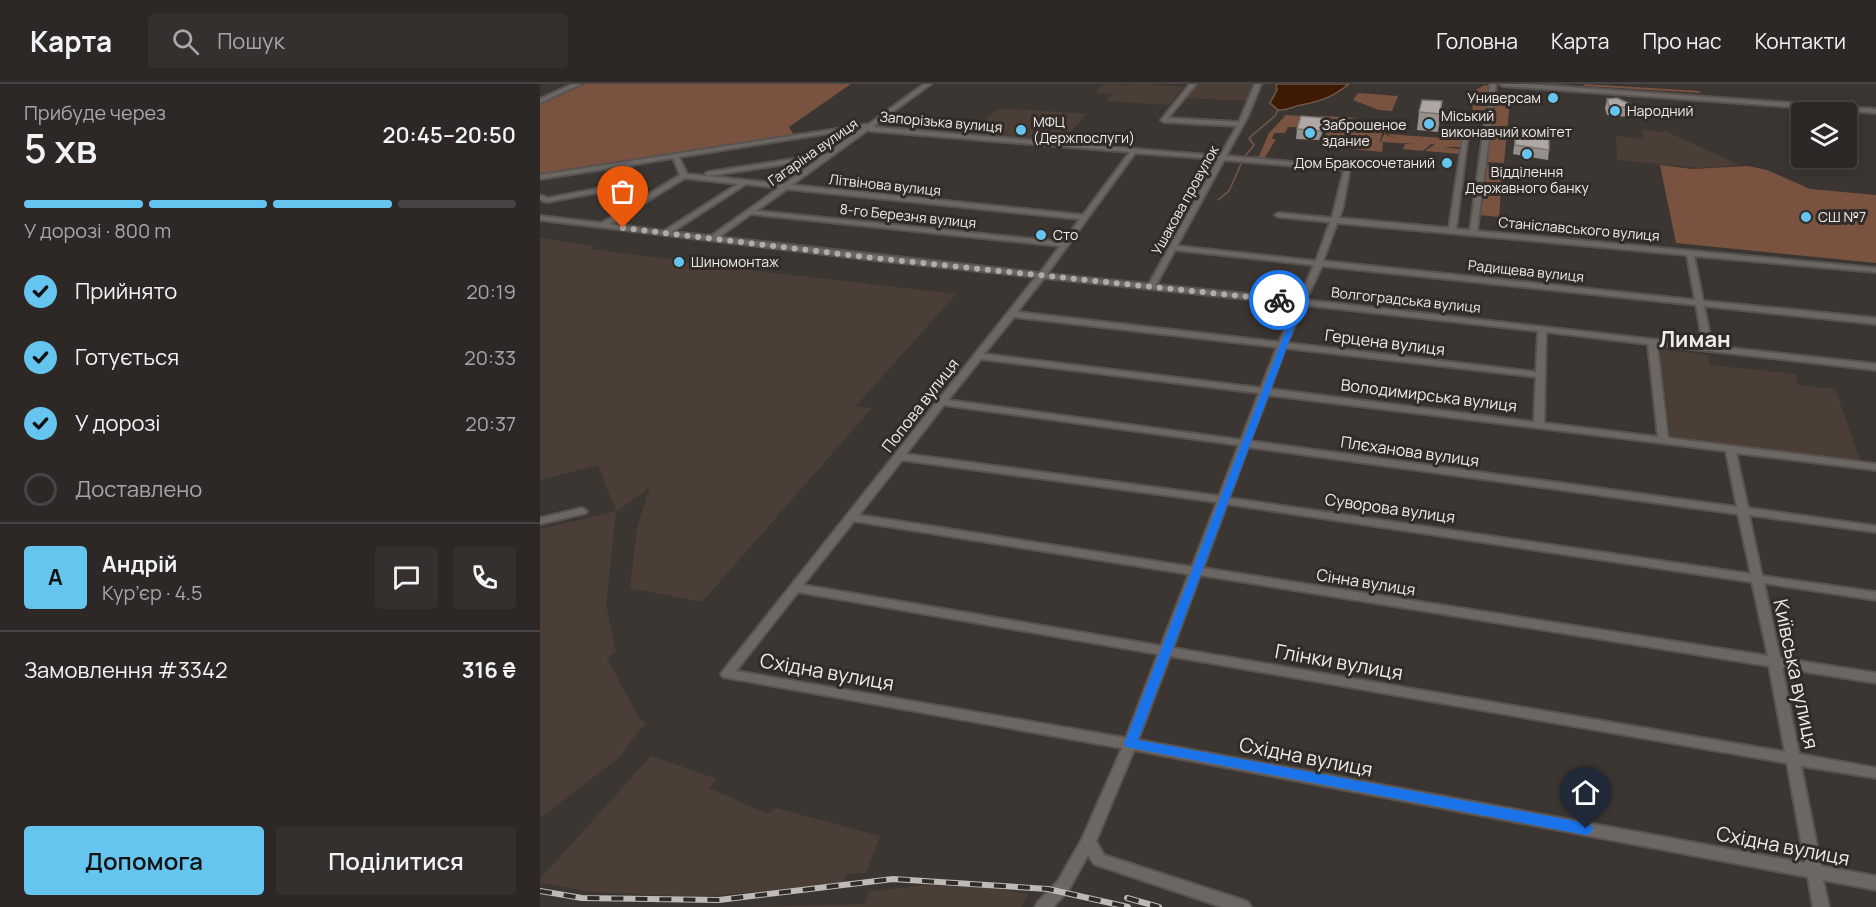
<!DOCTYPE html>
<html lang="uk">
<head>
<meta charset="utf-8">
<style>
	:root { --surface:#2d2826; --page:#35302e; --text:#f1f3f6; --muted:#a7a6a7; --line:#484443; --accent:#65c5ee }
	body { margin:0; font-family:Manrope,sans-serif; background:var(--page); color:var(--text); height:100vh; display:flex; flex-direction:column; font-size:22px; white-space:nowrap }
	* { box-sizing:border-box; margin:0 }
	p { font-size:20px; color:var(--muted) }
	.icon { flex:none; width:33px; height:33px; fill:none; stroke:currentColor; stroke-width:2; stroke-linecap:round; stroke-linejoin:round }
	.map { position:relative; flex:1; overflow:hidden }
	.details { display:flex; flex-direction:column; background:var(--surface); width:540px }
	.details>* { flex:none }
	.buttons { position:absolute; left:1251px; top:18px; display:grid; gap:12px }
	.buttons a { display:grid; place-items:center; width:66px; height:66px; border-radius:6px; background:var(--surface); box-shadow:0 3px 15px #0003,0 0 0 2px var(--line); font-size:30px }
	.pin { position:absolute; display:grid; place-items:center; width:51px; height:51px; color:#fff; margin:-62px -26px; border-radius:50% 50% 50% 0; rotate:-45deg; box-shadow:0 0 6px #0007 }
	.pin .icon { rotate:45deg }
	.courier { position:absolute; display:grid; place-items:center; width:60px; height:60px; margin:-30px; border:4px solid #1a73e8; border-radius:50%; background:#fff; color:#222; box-shadow:0 2px 8px #0007 }
	.summary em { font-style:normal; font-weight:600 }
	.summary div { display:flex; flex-direction:column-reverse }
	.summary { display:flex; align-items:center; justify-content:space-between; height:102px; padding:0 24px }
	h1 { font-size:39px; font-weight:600; line-height:45px }
	.bar { display:grid; grid-template-columns:repeat(4,1fr); gap:9px 6px; align-content:center; height:72px; padding:0 24px }
	.bar i { height:8px; border-radius:4px; background:var(--line) }
	.bar .active { background:var(--accent) }
	.bar p { grid-column:span 4 }
	.line { display:flex; align-items:center; gap:15px; padding:0 24px; border-top:2px solid var(--line) }
	.line div { flex:1 }
	.round { display:grid; place-items:center; flex:none; width:63px; height:63px; border-radius:6px; background:var(--page) }
	ol { padding:0 24px; list-style:none }
	li { display:flex; align-items:center; gap:18px; height:66px }
	li p { margin-inline-start:auto }
	li .icon { padding:6px; border-radius:50%; background:var(--accent); color:#111; stroke-width:4 }
	li:last-child { color:var(--muted) }
	li i { width:33px; height:33px; border:3px solid var(--line); border-radius:50% }
	.button { display:flex; gap:12px; margin-top:auto; padding:12px 24px }
	.button a { flex:1; height:69px; border-radius:6px; background:var(--accent); color:#111; font-size:24px; font-weight:600; line-height:69px; text-align:center }
	.button a+a { background:var(--page); color:var(--text) }
	header { display:flex; align-items:center; gap:36px; box-sizing:border-box; height:84px; padding:0 30px; background:var(--surface); border-bottom:2px solid var(--line) }
	header strong { font-size:28px }
	nav { display:flex; gap:33px; margin-inline-start:auto; font-size:21px }
	.search { width:420px; height:54px; background:var(--page); display:flex; align-items:center; gap:15px; box-sizing:border-box; padding:0 21px; border-radius:6px; color:var(--muted); font-size:22px }
	main { display:flex; flex:1; min-height:0 }
	.map>svg:first-child { display:block }
</style>
</head>
<body>
<header>
<strong>Карта</strong>
<div class="search"><svg class="icon" aria-label="search" viewBox="0 0 24 24"><circle cx="10" cy="10" r="6"/><path d="M15 15l6 6"/></svg>Пошук</div>
<nav><a>Головна</a><a>Карта</a><a>Про нас</a><a>Контакти</a></nav>
</header>
<main>
<section class="details">
<div class="summary"><div><h1>5 хв</h1><p>Прибуде через</p></div><em>20:45–20:50</em></div>
<div class="bar"><i class="active"></i><i class="active"></i><i class="active"></i><i></i><p>У дорозі · 800 m</p></div>
<ol>
<li><svg class="icon" aria-label="check" viewBox="0 0 24 24"><path d="M5 12l5 5 9-10"/></svg>Прийнято<p>20:19</p></li>
<li><svg class="icon" aria-label="check" viewBox="0 0 24 24"><path d="M5 12l5 5 9-10"/></svg>Готується<p>20:33</p></li>
<li><svg class="icon" aria-label="check" viewBox="0 0 24 24"><path d="M5 12l5 5 9-10"/></svg>У дорозі<p>20:37</p></li>
<li><i></i>Доставлено</li>
</ol>
<div class="line" style="height:108px"><b class="round" style="background:var(--accent);color:#111">А</b><div><b>Андрій</b><p>Кур’єр · 4.5</p></div><a class="round"><svg class="icon" aria-label="chat" viewBox="0 0 24 24"><path d="M4 5h16v11H9l-5 4z"/></svg></a><a class="round"><svg class="icon" aria-label="phone" viewBox="0 0 24 24"><path d="M5 4h4l2 5-3 2q2 4 5 5l2-3 5 2v4C11 20 4 13 5 4z"/></svg></a></div>
<div class="line" style="height:78px"><div>Замовлення #3342</div><b>316 ₴</b></div>
<div class="button"><a>Допомога</a><a>Поділитися</a></div>
</section>
<div class="map">
<svg width="1336" height="823" viewBox="0 0 1336 823">
	<rect width="100%" height="100%" fill="#3c3633"/>
	<path fill="#4a3e37" d="M610 0 644 3 628 21 567 17 572 10 555 9 562 1Z
		M656 0H715L707 17 644 14Z
		M458 25H475L547 30 521 58 428 50Z
		M1103 46 1127 48 1200 81 1160 84 1077 76 1076 52 1104 55Z
		M0 154 54 162 50 165 135 176 139 178 416 210 316 322 332 324 162 518 90 504 97 444 110 403 76 428 66 520 76 568 67 574 100 636 106 638 77 675 0 734V445L76 427 58 381 0 396Z
		M1119 265 1168 271 1170 281 1255 290 1258 301 1295 305 1321 378 1131 352Z
		M111 672 177 695 169 704 228 730 236 724 340 752 326 789 306 790 303 799 161 813 52 808 0 799V795Z
		M384 801 450 804 489 810 481 823H213L325 820 329 808Z"/>
	<path fill="#79533f" d="M45 0H311L249 43 255 53 0 93V20Z
		M1043 0 1160 7 1161 9 1045 2Z
		M945 1 949 2 946 29H932L933 17H937L938 13H934L936 6Z
		M818 9 858 12 852 27 839 26 813 16Z
		M970 16 964 79 948 78 946 76 953 36 955 35 953 34 955 17Z
		M746 31 776 33 773 40 760 39 757 43H748L745 49H734L732 55H736L724 75 704 74 719 72 729 49Z
		M783 32 815 34 788 40 825 35 840 48 827 35 849 37 846 50 916 55 917 52 922 53 921 63H903L920 65V70L885 67 895 60H891L883 67 863 65 865 60H875L843 58 841 57 844 50 859 56 842 48 840 57 843 59 842 68 782 62 789 41 776 40 779 33Z
		M950 81 964 83 961 105 943 103 946 82Z
		M1120 81 1152 85 1208 82 1227 86 1270 105 1336 111V179L1136 159Z
		M943 106 961 107 959 133 939 131Z"/>
	<path fill="#3e1a04" stroke="#735949" stroke-width="1.5" d="M736 0H809C794 12 785 16 761 21 752 22 748 27 738 26L730 19 737 6Z"/>
	<g fill="none" stroke-linecap="round" stroke-linejoin="round">
		<path stroke="#735949" stroke-width="1.5" d="M706 71 714 61 709 54 735 32 738 26
			M678 116 689 107 701 80"/>
		<defs>
			<path id="minor" d="M33 0H41L0 19V15Z
				M384 0H391L335 41 334 43 680 72 697 42 624 38 621 36 650 0H656L628 34 699 38 715 0H721L708 32 686 72 810 83 803 123 799 134 909 144 923 52 928 51 916 145 930 146 950 0H956L937 147 1336 184V188L1154 172 1163 217 1336 234V240L1164 222 1172 262 1336 280V286L1117 261 1128 354 1336 380V386L1196 369 1208 424 1336 442V448L1209 431 1222 492 1336 508V516L1224 499 1240 574 1336 589V599L1242 584 1259 670 1336 684V694L1261 682 1281 782 1336 792V806L1283 796 1289 823H1273L1268 793 594 666 556 757 564 771 703 816 708 818 711 823H682L554 780 548 771 528 807 513 823H495L498 818 518 797 542 755 582 664 183 593 181 590 183 587 496 193 334 176 0 136V132L62 139 140 91 133 74 91 81 95 99 92 102 7 118 0 116V111L8 114 88 99 84 82 0 95V91L329 40ZM322 44 286 70 168 88 165 90 168 92 279 75 244 100 147 90 139 73ZM328 46 331 47 590 68 543 131 252 101ZM595 69 678 75 609 200 507 190ZM684 76 804 86 792 134 739 129 735 131 739 133 790 138 776 177 637 162ZM145 94 198 100 124 147 70 140ZM206 100 239 104 171 152 132 148ZM247 105 540 135 523 158 216 127ZM211 130 520 162 500 189 179 153ZM797 139 1147 171 1155 216 783 177ZM635 166 774 181 759 215 616 201ZM782 182 1156 221 1163 261 766 216ZM504 194 756 220 739 258 477 228ZM764 221 998 247 996 288 747 259ZM474 233 737 263 721 304 444 270ZM1006 248 1108 260 1118 353 1004 339ZM745 264 996 293 994 338 730 305ZM441 275 719 309 701 356 408 316ZM728 311 1186 367 1197 423 710 357ZM404 321 699 361 679 412 366 370ZM708 363 1198 430 1211 490 689 414ZM362 376 677 418 652 483 319 431ZM687 420 1212 498 1228 572 663 484ZM314 437 649 490 621 562 263 501ZM660 491 1229 582 1245 668 633 564ZM258 508 618 570 586 654 196 587ZM630 572 1247 679 1265 779 598 656Z
				M960 0H986L1336 25V29L963 2Z
				M42 424 47 427 46 429 0 440V434Z"/>
		</defs>
		<use href="#minor" stroke="#585351" stroke-width="4"/>
		<use href="#minor" fill="#6d6763" fill-rule="evenodd"/>
		<defs>
			<path id="rail" d="M0 807 42 814 179 816 353 795 508 805 588 823
				M587 814 619 823"/>
		</defs>
		<use href="#rail" stroke="#bebab7" stroke-width="6"/>
		<use href="#rail" stroke="#322c29" stroke-width="4" stroke-dasharray="12" stroke-linecap="butt"/>
	</g>
	<path fill="#96908d" d="M1067 15 1101 25 1099 34 1067 31 1065 24Z
		M902 17 898 48 877 46 879 28Z
		M784 43 780 56 756 55 757 45Z
		M975 54 1009 66 1008 76 973 70Z"/>
	<path fill="#7a7573" d="M902 17 900 35 898 48 900 30Z
		M784 34V43L780 56 781 47Z"/>
	<path fill="#afa7a4" stroke="#7a7573" stroke-width="1.5" d="M1077 14 1101 25 1069 22 1067 15Z
		M882 16 902 17 900 30 879 28Z
		M761 32 784 34 781 47 757 45Z
		M975 54H1009V66L975 61Z"/>
	<path fill="#1a73e8" d="M737 215 764 218 598 656 1046 739 1051 741 1053 745 1051 749 1046 751 586 663 584 660 756 220 737 218Z"/>
	<g fill="none" stroke-linecap="round" stroke-linejoin="round">
		<path stroke="#b0aca9" stroke-width="6" stroke-dasharray="0 10.8" d="M83 144 334 174 739 216"/>
	</g>
	<g fill="#65c5ee" stroke="#322c29" stroke-width="2">
		<circle cx="1013" cy="14" r="6"/>
		<circle cx="1075" cy="27" r="6"/>
		<circle cx="889" cy="40" r="6"/>
		<circle cx="481" cy="46" r="6"/>
		<circle cx="770" cy="49" r="6"/>
		<circle cx="987" cy="70" r="6"/>
		<circle cx="907" cy="79" r="6"/>
		<circle cx="1266" cy="133" r="6"/>
		<circle cx="501" cy="151" r="6"/>
		<circle cx="139" cy="178" r="6"/>
	</g>
	<g text-anchor="middle" stroke-width="6" stroke-linejoin="round" paint-order="stroke">
		<g font-size="14" fill="#efebe9" stroke="#322c29" text-anchor="start">
			<text x="1001" y="19" text-anchor="end">Универсам</text>
			<text x="1087" y="32">Народний</text>
			<text x="901" y="37">Міський<tspan x="901" dy="16">виконавчий комітет</tspan></text>
			<text x="493" y="43">МФЦ<tspan x="493" dy="16">(Держпослуги)</tspan></text>
			<text x="782" y="46">Заброшеное<tspan x="782" dy="16">здание</tspan></text>
			<text x="895" y="84" text-anchor="end">Дом Бракосочетаний</text>
			<text x="987" y="93" text-anchor="middle">Відділення<tspan x="987" dy="16">Державного банку</tspan></text>
			<text x="1278" y="138">СШ №7</text>
			<text x="513" y="156">Сто</text>
			<text x="151" y="183">Шиномонтаж</text>
		</g>
		<g font-size="14" fill="#efebe9" stroke="#322c29">
			<text transform="translate(401 38) rotate(5)" y="5">Запорізька вулиця</text>
			<text transform="translate(273 68) rotate(-35)" y="5">Гагаріна вулиця</text>
			<text transform="translate(345 101) rotate(6)" y="5">Літвінова вулиця</text>
			<text transform="translate(645 116) rotate(-61)" y="5">Ушакова провулок</text>
			<text transform="translate(368 132) rotate(6)" y="5">8-го Березня вулиця</text>
			<text transform="translate(1039 145) rotate(5)" y="5">Станіславського вулиця</text>
			<text transform="translate(986 187) rotate(6)" y="5">Радищева вулиця</text>
			<text transform="translate(866 216) rotate(6)" y="5">Волгоградська вулиця</text>
		</g>
		<g font-size="16" fill="#efebe9" stroke="#322c29">
			<text transform="translate(845 258) rotate(7)" y="6">Герцена вулиця</text>
			<text transform="translate(889 311) rotate(7)" y="6">Володимирська вулиця</text>
			<text transform="translate(380 321) rotate(-52)" y="6">Попова вулиця</text>
			<text transform="translate(870 367) rotate(8)" y="6">Плєханова вулиця</text>
			<text transform="translate(850 424) rotate(8)" y="6">Суворова вулиця</text>
			<text transform="translate(826 498) rotate(9)" y="6">Сінна вулиця</text>
		</g>
		<g font-size="20" fill="#efebe9" stroke="#322c29">
			<text transform="translate(799 578) rotate(10)" y="7">Глінки вулиця</text>
			<text transform="translate(287 588) rotate(10)" y="7">Східна вулиця</text>
			<text transform="translate(1256 590) rotate(78)" y="7">Київська вулиця</text>
			<text transform="translate(766 673) rotate(11)" y="7">Східна вулиця</text>
			<text transform="translate(1243 762) rotate(11)" y="7">Східна вулиця</text>
		</g>
		<g font-size="22" font-weight="bold" fill="#efebe9" stroke="#322c29">
			<text x="1155" y="263">Лиман</text>
		</g>
	</g>
</svg>
<div class="buttons">
<a><svg class="icon" aria-label="layers" viewBox="0 0 24 24"><path d="M12 4l9 5-9 5-9-5zM3 14l9 5 9-5"/></svg></a>
</div>
<div class="pin" style="left:83px;top:144px;background:#ea580c"><svg class="icon" aria-label="bag" viewBox="0 0 24 24"><path d="M5 8h14l-1 12H6zM9 8a3 3 0 0 1 6 0"/></svg></div>
<div class="pin" style="left:1046px;top:745px;background:#1f2937"><svg class="icon" aria-label="home" viewBox="0 0 24 24"><path d="M3 11l9-7 9 7M6 9v11h12V9"/></svg></div>
<div class="courier" style="left:739px;top:216px"><svg class="icon" aria-label="bike" viewBox="0 0 24 24"><circle cx="6" cy="16" r="4"/><circle cx="18" cy="16" r="4"/><path d="M6 16l4-8h5l3 8M10 8l3 8H6M13 5h3"/></svg></div>
</div>
</main>
</body>
</html>
